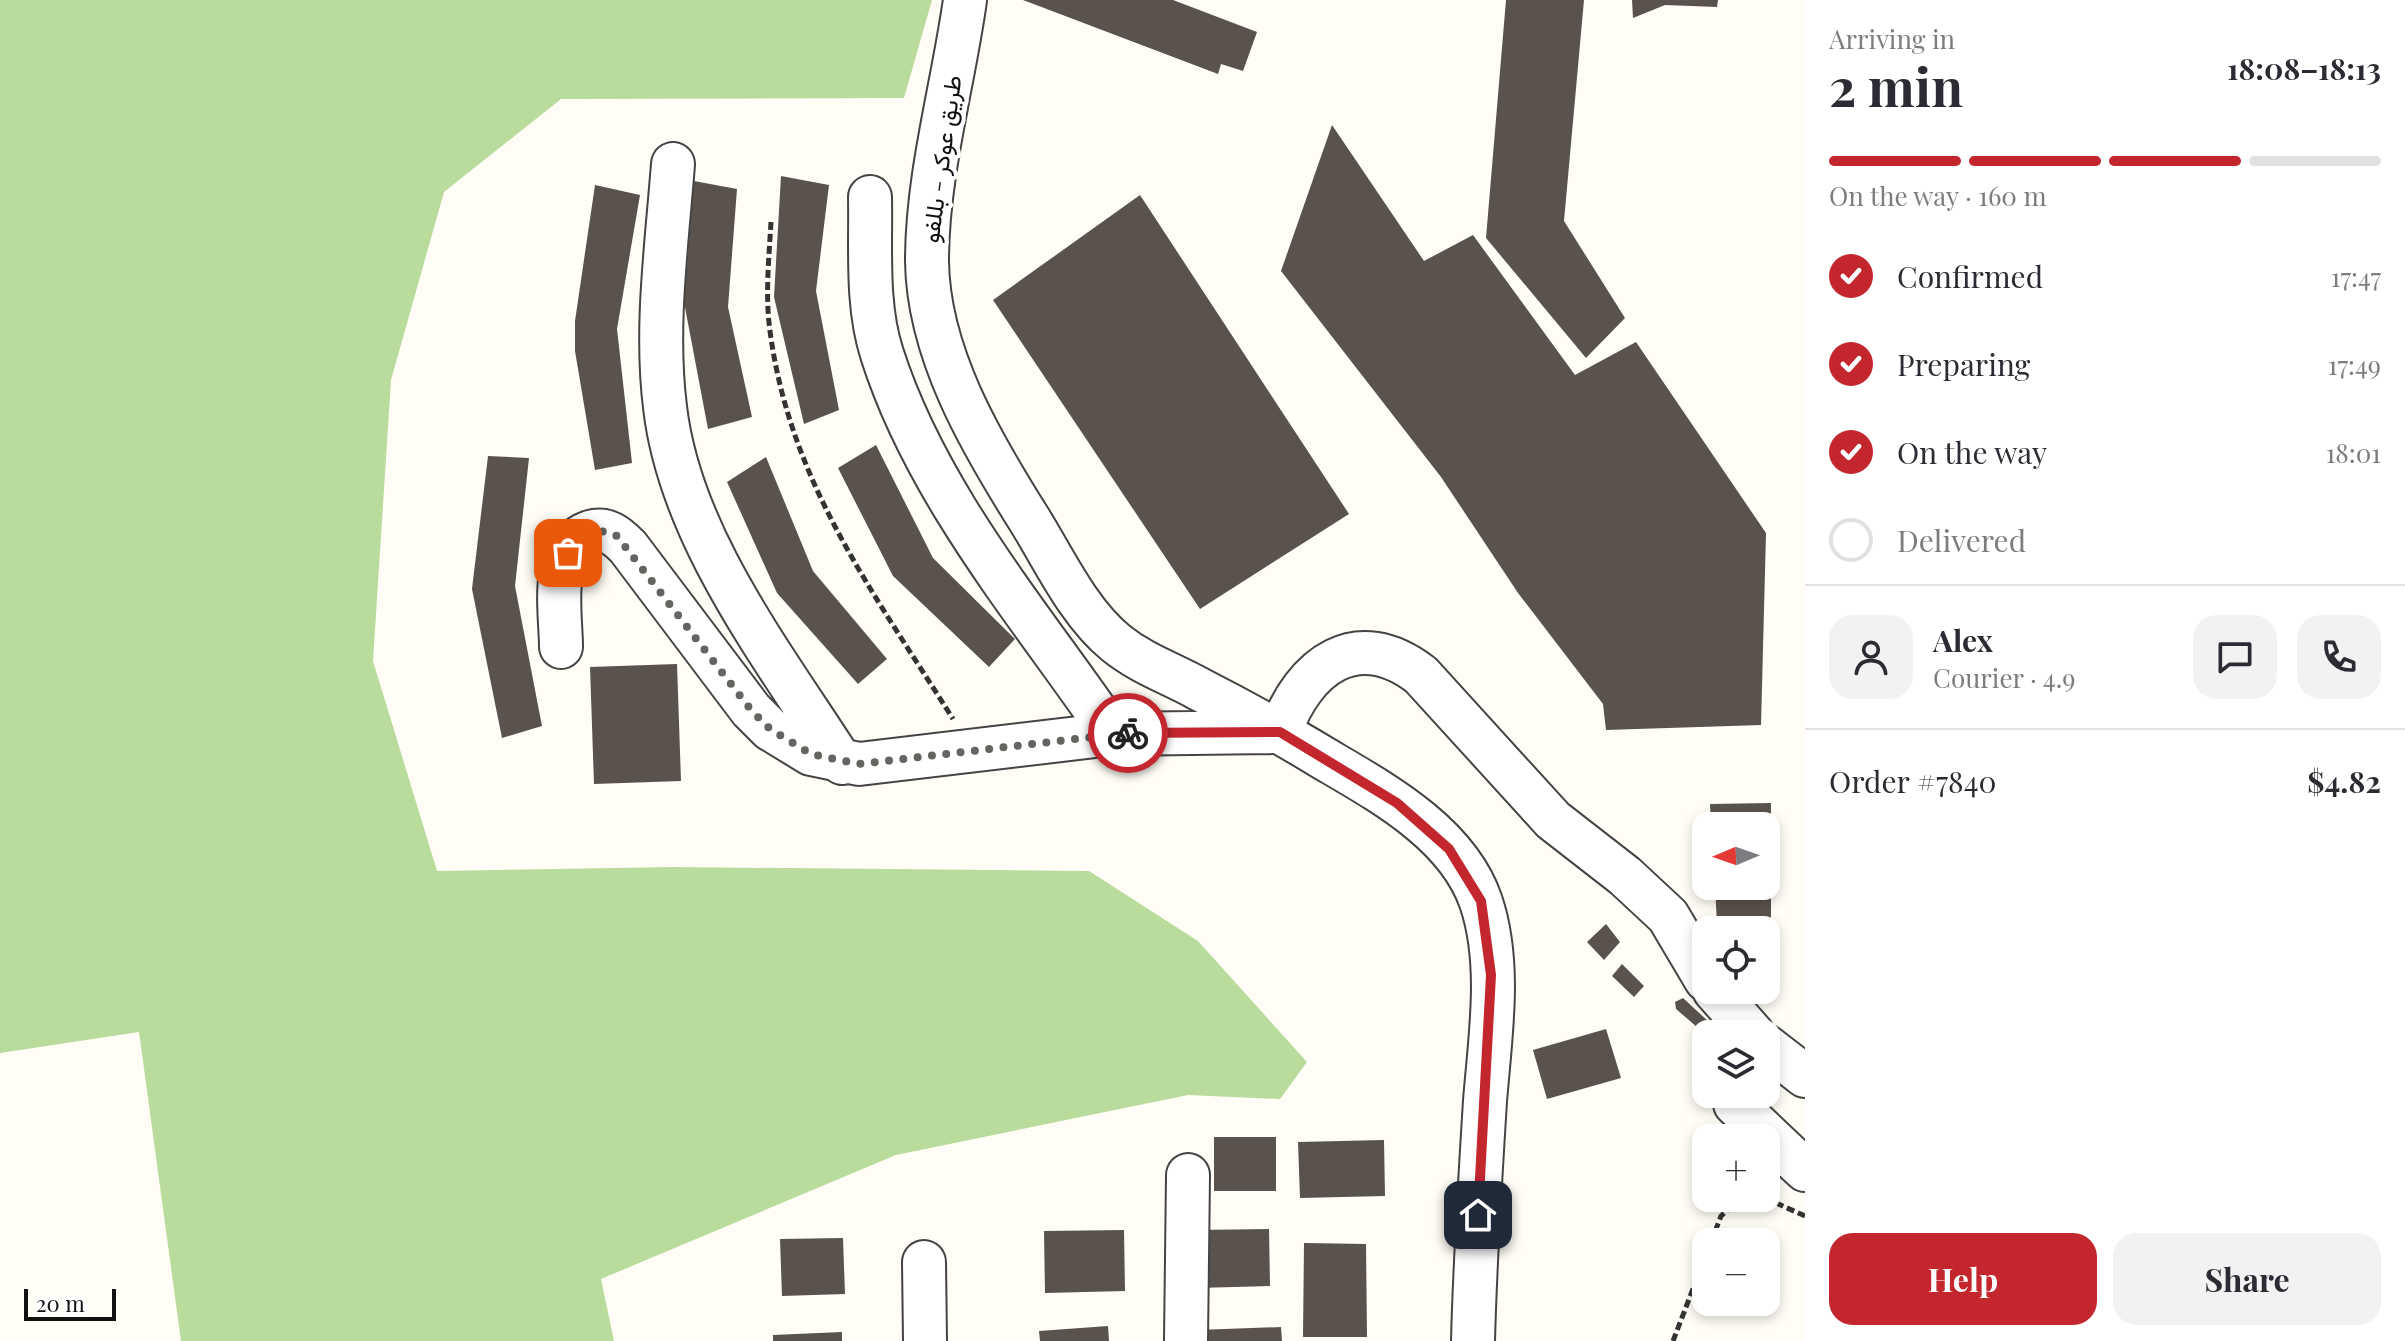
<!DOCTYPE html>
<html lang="en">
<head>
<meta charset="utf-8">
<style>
	:root { --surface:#fff; --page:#f2f2f3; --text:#2b2b33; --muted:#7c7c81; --line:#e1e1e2; --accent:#c4262e }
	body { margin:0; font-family:"Playfair Display",Vazirmatn,serif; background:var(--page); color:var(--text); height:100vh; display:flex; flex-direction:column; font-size:30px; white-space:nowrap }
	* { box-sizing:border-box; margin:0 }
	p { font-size:26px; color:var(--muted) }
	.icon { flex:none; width:44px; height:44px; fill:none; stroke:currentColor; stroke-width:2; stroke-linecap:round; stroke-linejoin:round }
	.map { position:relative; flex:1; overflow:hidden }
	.details { display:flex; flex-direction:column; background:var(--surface); width:600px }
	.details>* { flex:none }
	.needle { width:52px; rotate:268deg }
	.fabs { position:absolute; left:1692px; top:812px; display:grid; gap:16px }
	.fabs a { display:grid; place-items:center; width:88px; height:88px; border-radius:16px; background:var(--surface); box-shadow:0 4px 12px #0003; font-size:40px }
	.scale { position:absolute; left:24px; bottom:20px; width:92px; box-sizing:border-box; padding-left:8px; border:4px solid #111; border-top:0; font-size:22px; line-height:28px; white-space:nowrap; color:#111; -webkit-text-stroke:6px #fff; paint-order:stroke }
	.pin { position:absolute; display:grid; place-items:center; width:68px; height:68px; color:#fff; margin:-34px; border-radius:16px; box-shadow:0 4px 12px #0006 }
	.courier { position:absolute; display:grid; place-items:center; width:80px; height:80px; margin:-40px; border:6px solid #c4262e; border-radius:50%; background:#fff; color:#222; box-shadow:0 2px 10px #0007 }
	.overview em { font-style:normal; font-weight:700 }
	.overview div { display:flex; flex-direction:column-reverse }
	.overview { display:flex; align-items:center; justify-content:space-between; height:136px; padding:0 24px }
	h1 { font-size:52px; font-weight:700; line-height:60px }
	.bar { display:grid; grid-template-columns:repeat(4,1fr); gap:12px 8px; align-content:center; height:96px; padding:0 24px }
	.bar i { height:10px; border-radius:6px; background:var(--line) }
	.bar .selected { background:var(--accent) }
	.bar p { grid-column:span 4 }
	.line { display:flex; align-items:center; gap:20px; padding:0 24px; border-top:2px solid var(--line) }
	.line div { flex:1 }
	.round { display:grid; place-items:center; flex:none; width:84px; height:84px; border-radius:24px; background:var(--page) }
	ol { padding:0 24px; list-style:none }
	li { display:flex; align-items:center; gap:24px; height:88px }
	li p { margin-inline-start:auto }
	li .icon { padding:8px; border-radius:50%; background:var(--accent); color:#fff; stroke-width:4 }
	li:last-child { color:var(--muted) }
	li i { width:44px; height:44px; border:4px solid var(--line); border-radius:50% }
	.cta { display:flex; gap:16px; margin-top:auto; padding:16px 24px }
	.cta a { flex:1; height:92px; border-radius:24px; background:var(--accent); color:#fff; font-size:32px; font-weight:700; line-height:92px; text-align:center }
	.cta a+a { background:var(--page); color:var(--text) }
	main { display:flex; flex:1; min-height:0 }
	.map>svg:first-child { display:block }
</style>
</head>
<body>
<main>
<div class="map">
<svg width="1805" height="1341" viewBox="0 0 1805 1341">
	<rect width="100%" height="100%" fill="#fffdf5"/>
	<path fill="#b9dc9c" d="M0 0H932L904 98 561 99 444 192 391 380 373 661 437 871 673 867 1089 871 1198 941 1307 1062 1280 1099 1188 1095 896 1155 601 1279 614 1341H181L139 1032 0 1053Z"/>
	<path fill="#5a524d" d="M1023 0H1173L1257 32 1243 71 1221 64 1218 74Z
		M1506 0H1584L1564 221 1625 318 1586 358 1486 238Z
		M1632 0H1718L1717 7 1665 5 1633 18Z
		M1332 125 1424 261 1473 235 1575 375 1636 342 1766 533 1761 725 1606 730 1603 704 1518 593 1441 477 1281 271Z
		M781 176 829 185 816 291 839 410 804 424 774 297Z
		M694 181 737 189 728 307 752 417 708 429 684 302Z
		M595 185 640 195 617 329 632 463 595 470 575 351V321Z
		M1140 195 1349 514 1200 609 993 300Z
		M876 445 933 558 1015 639 989 667 893 576 838 468Z
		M488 456 529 458 515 586 542 726 502 738 472 589Z
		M766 457 813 571 887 659 858 684 777 593 727 482Z
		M677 664 681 781 594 784 590 667Z
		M1771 803V919L1717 924 1715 886H1766V826H1711L1710 804Z
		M1606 924 1620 942 1604 960 1587 942Z
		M1622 964 1644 986 1634 997 1612 976Z
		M1683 998 1722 1034H1705L1676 1009 1675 1002Z
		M1606 1029 1621 1078 1547 1099 1533 1050Z
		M1214 1137H1276V1191H1214Z
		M1384 1140 1385 1196 1300 1198 1298 1142Z
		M1269 1229 1270 1286 1197 1288 1196 1230Z
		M1124 1230 1125 1291 1045 1293 1044 1231Z
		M843 1238 845 1294 782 1296 780 1239Z
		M1304 1243 1366 1244 1367 1337H1303Z
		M1108 1326 1109 1341H1040L1039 1331Z
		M1281 1327 1282 1341H1197V1330Z
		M842 1332V1341H773V1335Z"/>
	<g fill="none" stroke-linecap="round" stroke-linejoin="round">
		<defs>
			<path id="minor" d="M965 0C953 86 927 174 927 261 928 353 981 443 1029 519 1054 559 1078 612 1116 643 1142 664 1170 673 1199 689 1242 711 1284 734 1325 759 1383 793 1458 834 1481 902 1502 964 1490 1038 1485 1101 1480 1181 1475 1261 1473 1341
				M673 164C667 244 655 327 665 407 680 537 773 655 842 763
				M870 197C871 248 866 305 882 354 927 495 1029 613 1112 734
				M561 647C561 613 548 547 590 532 607 527 617 536 628 547L751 710 770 729 811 754 859 764 1112 734 1280 732C1304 665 1357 626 1421 675L1553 820 1625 876 1668 916 1706 980
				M1714 990 1753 1034
				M1766 1046 1805 1076
				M1733 1094 1735 1104 1805 1170
				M924 1262 925 1341
				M1186 1341 1188 1175"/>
		</defs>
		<use href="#minor" stroke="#444" stroke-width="46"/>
		<path stroke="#333" stroke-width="5" stroke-dasharray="8 4" stroke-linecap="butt" d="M771 222C769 258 765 295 770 331 790 483 874 593 953 719
			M1765 1198 1805 1216
			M1711 1242 1721 1216 1741 1198
			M1673 1341 1706 1255"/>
		<use href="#minor" stroke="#fff" stroke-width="42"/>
	</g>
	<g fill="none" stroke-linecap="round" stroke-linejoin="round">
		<path stroke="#646461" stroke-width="8" stroke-dasharray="0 14.4" d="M568 553C580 534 596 525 617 536L751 710 770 729 811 754 859 764 1128 733"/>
		<path stroke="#c4262e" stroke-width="10" d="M1128 733 1280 732 1397 803 1449 849 1481 901 1491 975 1478 1215"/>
	</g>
	<g text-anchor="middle" stroke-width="8" stroke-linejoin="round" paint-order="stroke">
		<g font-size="24" fill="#111" stroke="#fff">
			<text transform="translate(942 159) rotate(-82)" y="8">طريق عوكر - بللفو</text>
		</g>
	</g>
</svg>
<div class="fabs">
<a><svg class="needle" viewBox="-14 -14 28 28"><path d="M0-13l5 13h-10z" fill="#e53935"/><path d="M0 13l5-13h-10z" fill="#7c7c81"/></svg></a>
<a><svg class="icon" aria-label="locate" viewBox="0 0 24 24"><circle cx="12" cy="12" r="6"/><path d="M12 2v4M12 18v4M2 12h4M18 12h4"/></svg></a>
<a><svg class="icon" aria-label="layers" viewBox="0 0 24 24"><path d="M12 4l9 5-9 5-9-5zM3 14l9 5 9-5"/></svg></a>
<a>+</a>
<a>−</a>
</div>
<div class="scale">20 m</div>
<div class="pin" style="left:568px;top:553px;background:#ea580c"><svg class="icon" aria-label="bag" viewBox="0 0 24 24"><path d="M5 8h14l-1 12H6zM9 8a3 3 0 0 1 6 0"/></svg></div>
<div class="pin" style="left:1478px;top:1215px;background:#1f2937"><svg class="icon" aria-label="home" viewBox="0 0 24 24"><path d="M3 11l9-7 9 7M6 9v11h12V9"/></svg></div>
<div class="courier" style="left:1128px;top:733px"><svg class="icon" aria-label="bike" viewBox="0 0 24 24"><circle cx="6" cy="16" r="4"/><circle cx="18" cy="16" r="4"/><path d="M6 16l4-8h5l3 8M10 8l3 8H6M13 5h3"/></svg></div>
</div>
<section class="details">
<div class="overview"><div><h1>2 min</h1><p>Arriving in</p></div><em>18:08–18:13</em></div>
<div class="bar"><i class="selected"></i><i class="selected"></i><i class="selected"></i><i></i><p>On the way · 160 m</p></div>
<ol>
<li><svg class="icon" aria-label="check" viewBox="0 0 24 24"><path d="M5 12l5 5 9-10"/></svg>Confirmed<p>17:47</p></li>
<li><svg class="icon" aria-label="check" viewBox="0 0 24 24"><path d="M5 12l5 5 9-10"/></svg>Preparing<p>17:49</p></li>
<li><svg class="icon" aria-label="check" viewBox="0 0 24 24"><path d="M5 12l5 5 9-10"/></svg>On the way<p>18:01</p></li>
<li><i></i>Delivered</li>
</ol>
<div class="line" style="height:144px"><a class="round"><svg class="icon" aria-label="person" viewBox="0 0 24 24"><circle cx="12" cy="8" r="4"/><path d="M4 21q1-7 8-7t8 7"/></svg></a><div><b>Alex</b><p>Courier · 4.9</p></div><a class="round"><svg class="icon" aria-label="chat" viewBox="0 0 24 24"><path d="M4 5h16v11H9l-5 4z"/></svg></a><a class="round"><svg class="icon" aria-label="phone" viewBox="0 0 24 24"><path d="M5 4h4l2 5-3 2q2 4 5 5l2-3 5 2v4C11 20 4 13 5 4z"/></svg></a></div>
<div class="line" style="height:104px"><div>Order #7840</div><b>$4.82</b></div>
<div class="cta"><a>Help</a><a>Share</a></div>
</section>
</main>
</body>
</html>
